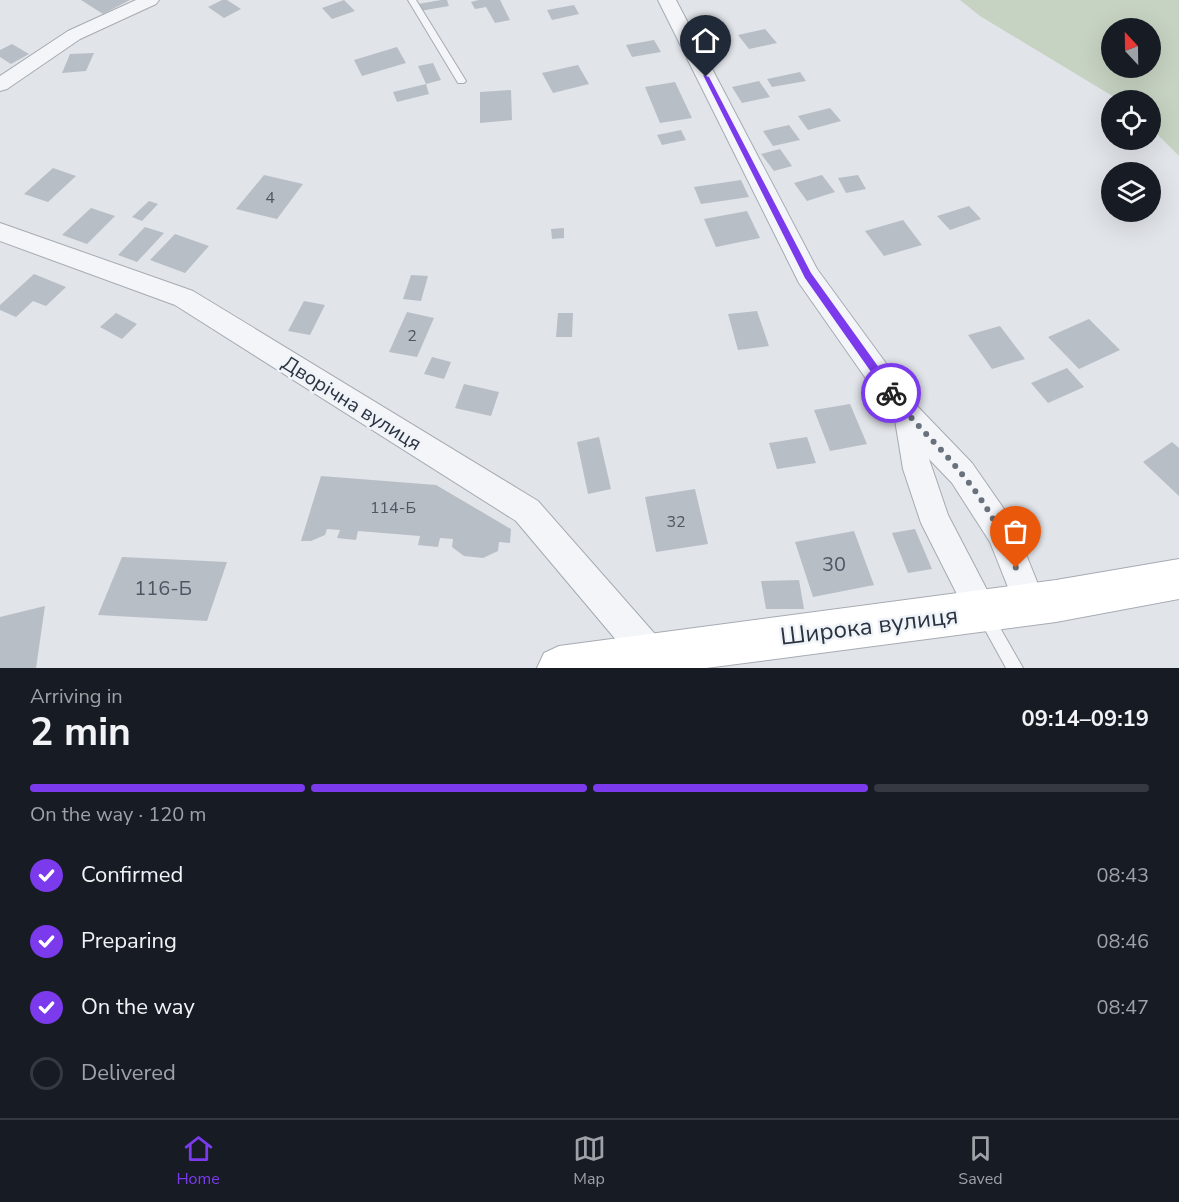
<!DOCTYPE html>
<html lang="en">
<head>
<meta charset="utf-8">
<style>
	:root { --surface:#171b24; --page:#20242c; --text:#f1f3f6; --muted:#9ea1a6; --line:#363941; --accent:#7c3aed }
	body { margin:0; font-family:"Nunito Sans",sans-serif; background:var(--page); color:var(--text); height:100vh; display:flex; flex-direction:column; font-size:22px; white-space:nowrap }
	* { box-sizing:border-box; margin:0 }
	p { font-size:20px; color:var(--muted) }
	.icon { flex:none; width:33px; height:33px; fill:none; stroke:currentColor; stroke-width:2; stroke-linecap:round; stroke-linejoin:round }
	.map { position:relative; height:668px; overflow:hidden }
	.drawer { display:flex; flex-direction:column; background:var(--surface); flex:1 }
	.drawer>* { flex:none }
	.needle { width:39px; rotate:338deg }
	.buttons { position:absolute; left:1101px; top:18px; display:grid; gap:12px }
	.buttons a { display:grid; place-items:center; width:60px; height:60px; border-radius:50%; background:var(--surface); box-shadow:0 6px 24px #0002; font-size:30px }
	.pin { position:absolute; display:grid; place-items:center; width:51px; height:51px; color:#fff; margin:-62px -26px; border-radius:50% 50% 50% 0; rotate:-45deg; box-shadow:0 0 6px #0007 }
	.pin .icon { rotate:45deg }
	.courier { position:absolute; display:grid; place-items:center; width:60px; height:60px; margin:-30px; border:4px solid #7c3aed; border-radius:50%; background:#fff; color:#222; box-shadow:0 2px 8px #0007 }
	.summary em { font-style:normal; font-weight:700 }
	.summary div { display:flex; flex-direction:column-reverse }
	.summary { display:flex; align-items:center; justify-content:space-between; height:102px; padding:0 30px }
	h1 { font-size:39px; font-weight:700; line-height:45px }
	.bar { display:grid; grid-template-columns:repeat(4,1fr); gap:9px 6px; align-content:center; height:72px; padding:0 30px }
	.bar i { height:8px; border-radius:4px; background:var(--line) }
	.bar .on { background:var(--accent) }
	.bar p { grid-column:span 4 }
	ol { padding:0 30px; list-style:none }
	li { display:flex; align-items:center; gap:18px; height:66px }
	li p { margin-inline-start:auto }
	li .icon { padding:6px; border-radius:50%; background:var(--accent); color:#fff; stroke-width:4 }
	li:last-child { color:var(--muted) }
	li i { width:33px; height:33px; border:3px solid var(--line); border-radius:50% }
	.tab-bar { display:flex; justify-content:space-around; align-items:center; height:84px; border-top:2px solid var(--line); background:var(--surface); font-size:16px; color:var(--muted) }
	.tab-bar a { display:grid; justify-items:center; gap:3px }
	.tab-bar .on { color:var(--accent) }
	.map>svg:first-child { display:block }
</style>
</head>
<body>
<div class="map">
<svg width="1179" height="668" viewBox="0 0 1179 668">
	<rect width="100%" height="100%" fill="#e1e4e9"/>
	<path fill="#c7d3c2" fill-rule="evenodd" d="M960 0H1179V156L1151 128 1150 100H1119L980 16ZM1112 28H1150V68H1112Z"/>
	<path fill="#b8bec6" d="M81 0H130L103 14Z
		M222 0H227L241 9 224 18 208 7Z
		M344 0 355 11 332 19 322 8Z
		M441 0H447L449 6 420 11 418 4Z
		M479 0H500L510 20 495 23 486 7 475 9 471 2Z
		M574 5 579 14 552 20 547 10Z
		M765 29 777 43 749 49 738 35Z
		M654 40 661 52 632 57 626 45Z
		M12 44 29 54 11 64 0 57V50Z
		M397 47 406 63 362 76 354 60Z
		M94 53 86 71 62 73 70 54Z
		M433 63 441 80 426 84 418 66Z
		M578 65 589 84 553 93 542 73Z
		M800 72 806 81 772 87 767 79Z
		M759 81 770 97 742 103 732 87Z
		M675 82 692 118 660 123 645 87Z
		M426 84 429 94 397 102 393 92Z
		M511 90 512 120 480 123V92Z
		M830 108 841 121 808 130 798 116Z
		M789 125 800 140 773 146 763 131Z
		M681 130 686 140 662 145 657 135Z
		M780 149 792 166 774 171 761 154Z
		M53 168 76 176 48 202 24 194Z
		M264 175 303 184 277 219 236 209Z
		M822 175 835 192 807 201 794 183Z
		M858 175 866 189 846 193 838 178Z
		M741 180 749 197 701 204 694 187Z
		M149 201 158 204 142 221 132 217Z
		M969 206 981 219 950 230 937 216Z
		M91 208 115 216 87 244 62 235Z
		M747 211 760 238 716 247 704 219Z
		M903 220 922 245 884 256 865 231Z
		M145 227 164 233 137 262 118 255Z
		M564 228V238L552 239 551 229Z
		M175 234 209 246 185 273 150 260Z
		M34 274 66 287 46 306 33 301 16 317 0 310V305Z
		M411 275 428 276 421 301 403 299Z
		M304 301 325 305 310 335 288 331Z
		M757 311 769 346 738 350 728 314Z
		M407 312 434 318 417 357 389 352Z
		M116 313 137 324 122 339 100 327Z
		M558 313H573L572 337H556Z
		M1089 319 1120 350 1079 369 1048 337Z
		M1000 326 1025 359 992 369 968 335Z
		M432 357 451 362 444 379 424 374Z
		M1067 368 1084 387 1048 403 1031 383Z
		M464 384 499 392 491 416 455 408Z
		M850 404 867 444 830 451 814 410Z
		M599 437 611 489 588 494 577 442Z
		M807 437 816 463 777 469 769 443Z
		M1172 442 1179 448V496L1143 462Z
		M321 476 436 485 511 529 510 543 499 542 498 551 483 558 464 556 452 547 453 539 440 538 438 547 418 545 420 536 358 531 356 540 337 538 340 530 327 529 325 535 311 541H301Z
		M695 489 708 544 656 552 645 497Z
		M915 529 932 569 908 573 892 533Z
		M854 531 874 585 813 597 795 542Z
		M122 557 227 562 207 621 98 615Z
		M799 580 804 609H766L761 581Z
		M45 606 36 668H0V617Z"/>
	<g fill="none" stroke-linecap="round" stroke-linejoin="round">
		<defs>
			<path id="lane" d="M408 0H416L466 81 464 83H458Z
				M986 609 991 612 1023 668H1006L978 617 981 612Z"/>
			<path id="street" d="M136 0H159L156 4 80 39 7 89 0 91V76L68 31Z
				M658 0H676L817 269 918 407 972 463 1013 522 1046 604 1041 615 1030 620 1019 615 990 542 952 483 929 459 948 515 998 611 993 622 982 627 971 622 921 523 903 469 895 420 799 283Z
				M0 223 193 291 538 501 662 642 667 654 662 666 656 668 638 666 516 521 175 305 0 241Z"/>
			<path id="secondary" d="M1179 559V599L1056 622 706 668H537L544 653 559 646 1056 580Z"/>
		</defs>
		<use href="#lane" stroke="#a6abb3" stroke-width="2"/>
		<use href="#street" stroke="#a6abb3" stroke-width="2"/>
		<use href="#secondary" stroke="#a6abb3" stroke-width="2"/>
		<use href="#lane" fill="#f3f5f8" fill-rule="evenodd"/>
		<use href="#street" fill="#f3f5f8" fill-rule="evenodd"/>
		<use href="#secondary" fill="#fff" fill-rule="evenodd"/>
	</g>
	<path fill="#7c3aed" d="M703 75 709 77 811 273 895 390V396H888L805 278Z"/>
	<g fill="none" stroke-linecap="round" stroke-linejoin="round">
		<path stroke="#69717c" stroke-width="6" stroke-dasharray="0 10.8" d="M891 393C912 422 939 445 961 473 985 501 1003 534 1016 568"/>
	</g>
	<g text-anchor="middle" stroke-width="5" stroke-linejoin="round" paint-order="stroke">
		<g font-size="16" fill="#4d5662">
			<text x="270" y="203">4</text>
			<text x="412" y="341">2</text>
			<text x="393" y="513">114-Б</text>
			<text x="676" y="527">32</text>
		</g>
		<g font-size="20" fill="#293341" stroke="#f0f3f7">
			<text transform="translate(352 403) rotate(32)" y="7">Дворічна вулиця</text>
		</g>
		<g font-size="20" fill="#4d5662">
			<text x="834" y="571">30</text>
			<text x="163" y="595">116-Б</text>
		</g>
		<g font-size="24" fill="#293341" stroke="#f0f3f7">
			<text transform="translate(869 626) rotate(-7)" y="8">Широка вулиця</text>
		</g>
	</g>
</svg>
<div class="buttons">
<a><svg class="needle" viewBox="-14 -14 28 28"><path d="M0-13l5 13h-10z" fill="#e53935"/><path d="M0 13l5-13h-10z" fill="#9ea1a6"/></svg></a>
<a><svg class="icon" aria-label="locate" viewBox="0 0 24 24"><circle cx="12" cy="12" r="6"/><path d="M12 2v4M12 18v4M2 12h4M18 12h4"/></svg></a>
<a><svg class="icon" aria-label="layers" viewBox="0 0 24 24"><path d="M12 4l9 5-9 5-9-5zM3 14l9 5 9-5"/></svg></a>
</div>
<div class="pin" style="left:1016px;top:568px;background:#ea580c"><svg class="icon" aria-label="bag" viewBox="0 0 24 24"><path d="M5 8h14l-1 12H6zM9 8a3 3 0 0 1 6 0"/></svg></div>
<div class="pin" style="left:706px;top:77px;background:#1f2937"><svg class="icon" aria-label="home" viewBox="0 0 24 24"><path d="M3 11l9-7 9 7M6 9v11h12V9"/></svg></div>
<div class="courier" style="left:891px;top:393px"><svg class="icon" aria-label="bike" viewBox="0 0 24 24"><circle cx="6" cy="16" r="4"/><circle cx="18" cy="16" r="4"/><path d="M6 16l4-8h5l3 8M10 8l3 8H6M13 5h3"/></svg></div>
</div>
<section class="drawer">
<div class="summary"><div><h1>2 min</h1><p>Arriving in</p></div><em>09:14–09:19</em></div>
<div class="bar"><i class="on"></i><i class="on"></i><i class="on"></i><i></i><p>On the way · 120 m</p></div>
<ol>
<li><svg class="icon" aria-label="check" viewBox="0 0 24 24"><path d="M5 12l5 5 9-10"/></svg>Confirmed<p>08:43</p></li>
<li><svg class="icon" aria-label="check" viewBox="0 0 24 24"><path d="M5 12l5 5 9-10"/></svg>Preparing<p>08:46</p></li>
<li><svg class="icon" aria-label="check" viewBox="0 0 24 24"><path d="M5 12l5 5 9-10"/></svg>On the way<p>08:47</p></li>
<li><i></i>Delivered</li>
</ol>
</section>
<nav class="tab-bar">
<a class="on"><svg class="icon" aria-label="home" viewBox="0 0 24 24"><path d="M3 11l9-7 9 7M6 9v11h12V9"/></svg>Home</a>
<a><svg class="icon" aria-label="map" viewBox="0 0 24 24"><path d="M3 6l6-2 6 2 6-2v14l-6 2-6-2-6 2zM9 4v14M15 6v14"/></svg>Map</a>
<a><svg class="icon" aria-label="saved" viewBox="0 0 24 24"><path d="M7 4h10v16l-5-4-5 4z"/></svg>Saved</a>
</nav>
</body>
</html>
